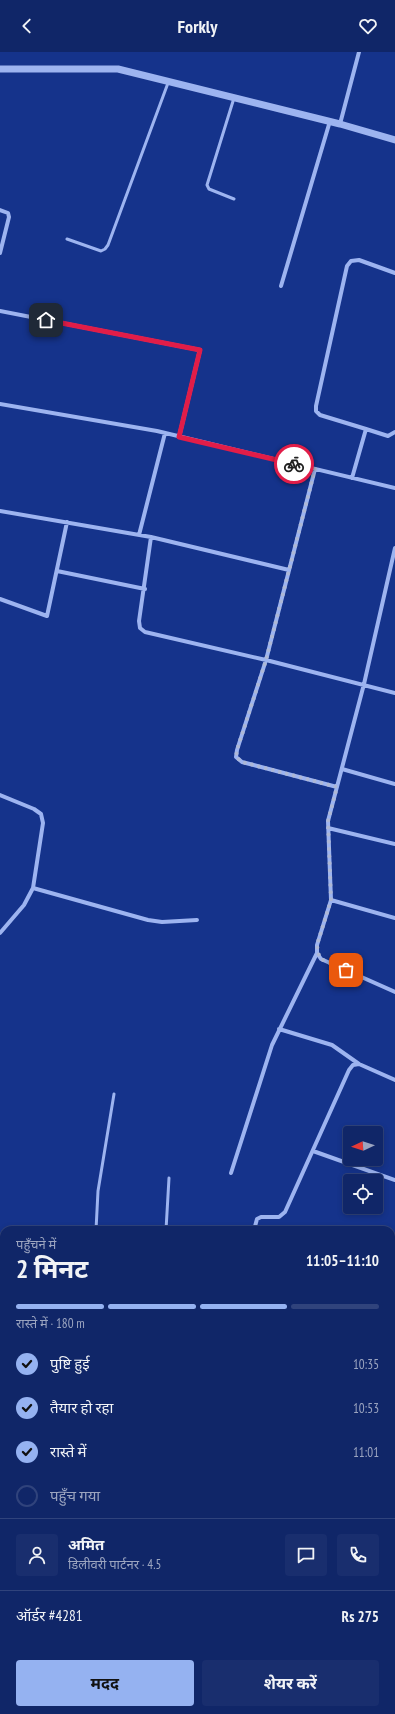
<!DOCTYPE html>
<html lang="hi">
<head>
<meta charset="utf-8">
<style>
	:root { --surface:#102668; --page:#192e6e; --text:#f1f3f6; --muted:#9ca5c0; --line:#30437c; --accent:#95b2f1 }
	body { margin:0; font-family:"PT Sans Narrow","Noto Sans Devanagari",sans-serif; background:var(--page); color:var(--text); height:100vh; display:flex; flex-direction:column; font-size:15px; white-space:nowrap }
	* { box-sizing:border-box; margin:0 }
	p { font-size:13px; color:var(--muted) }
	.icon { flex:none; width:22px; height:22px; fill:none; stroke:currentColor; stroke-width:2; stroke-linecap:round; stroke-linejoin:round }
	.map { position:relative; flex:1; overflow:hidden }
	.side { position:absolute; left:0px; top:1174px; width:395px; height:488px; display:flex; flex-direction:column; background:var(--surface); border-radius:12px 12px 0 0; box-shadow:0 2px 6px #0003,0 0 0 1px var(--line) }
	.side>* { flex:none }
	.needle { width:26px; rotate:266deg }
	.fabs { position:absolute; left:343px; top:1074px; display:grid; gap:8px }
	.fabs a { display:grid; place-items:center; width:40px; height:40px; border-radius:4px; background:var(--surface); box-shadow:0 2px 6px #0003,0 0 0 1px var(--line); font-size:20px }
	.pin { position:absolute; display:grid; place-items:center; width:34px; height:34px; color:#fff; margin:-17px; border-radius:8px; box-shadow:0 2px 6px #0006 }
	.courier { position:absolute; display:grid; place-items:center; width:40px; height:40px; margin:-20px; border:3px solid #e11d48; border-radius:50%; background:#fff; color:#222; box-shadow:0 1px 5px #0007 }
	.headline em { font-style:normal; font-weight:700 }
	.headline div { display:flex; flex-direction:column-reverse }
	.headline { display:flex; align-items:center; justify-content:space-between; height:68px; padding:0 16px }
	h1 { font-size:26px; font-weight:700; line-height:30px }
	.bar { display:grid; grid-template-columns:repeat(4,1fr); gap:6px 4px; align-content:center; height:48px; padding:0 16px }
	.bar i { height:5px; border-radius:3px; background:var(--line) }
	.bar .current { background:var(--accent) }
	.bar p { grid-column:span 4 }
	.line { display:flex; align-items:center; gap:10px; padding:0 16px; border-top:1px solid var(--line) }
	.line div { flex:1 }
	.round { display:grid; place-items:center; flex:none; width:42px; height:42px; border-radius:4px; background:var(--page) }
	ol { padding:0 16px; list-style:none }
	li { display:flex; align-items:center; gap:12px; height:44px }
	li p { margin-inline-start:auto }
	li .icon { padding:4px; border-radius:50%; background:var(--accent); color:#111; stroke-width:4 }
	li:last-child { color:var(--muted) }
	li i { width:22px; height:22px; border:2px solid var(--line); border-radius:50% }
	.action { display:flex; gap:8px; margin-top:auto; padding:8px 16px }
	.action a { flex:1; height:46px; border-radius:4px; background:var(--accent); color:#111; font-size:16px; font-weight:700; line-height:46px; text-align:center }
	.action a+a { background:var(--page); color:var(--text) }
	header { display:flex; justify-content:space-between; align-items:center; height:52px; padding:0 16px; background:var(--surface); font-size:18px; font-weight:700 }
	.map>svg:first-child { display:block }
</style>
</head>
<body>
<header><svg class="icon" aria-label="back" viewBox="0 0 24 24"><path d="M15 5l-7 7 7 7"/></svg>Forkly<svg class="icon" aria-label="heart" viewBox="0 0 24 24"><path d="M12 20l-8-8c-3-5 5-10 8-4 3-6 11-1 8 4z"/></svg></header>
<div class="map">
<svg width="395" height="1662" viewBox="0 0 395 1662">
	<rect width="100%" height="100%" fill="#15338b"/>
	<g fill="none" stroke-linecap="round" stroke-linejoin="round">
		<path stroke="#9db4f0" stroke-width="3" d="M234 46 207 133 209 137 234 147
			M67 187 101 199 105 197 108 193 168 31
			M96 1178 98 1139 114 1042
			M166 1178 169 1126"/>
		<path stroke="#9db4f0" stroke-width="4" d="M340 72 359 0
			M0 158 8 161 9 165 0 201
			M281 234 330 69
			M0 259 200 298 179 385
			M0 352 157 379 395 436
			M366 377 320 363 316 359V354L347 214 351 209 359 208 395 221
			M315 417 266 608 237 698 236 705 242 710 337 735
			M352 426 366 377 388 384 395 380
			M0 459 151 485 139 569 140 576 145 580 266 608 395 641
			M139 483 165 381
			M151 485 289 518
			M395 496 364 632 328 769 331 848 317 893V901L321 907 395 940
			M57 519 145 537
			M0 547 47 564 67 470
			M342 717 395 732
			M0 743 34 757 41 762 43 771 33 836 24 853 0 881
			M328 776 395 792
			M33 836 148 868 162 870 197 868
			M331 848 395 866
			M279 977 332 993 359 1012
			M313 1099 395 1128
			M231 1121 272 993 317 901
			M254 1178 257 1167 261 1165H279L285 1160 349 1018 353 1013 359 1012 395 1028
			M0 1192 2 1183
			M0 1341H4
			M391 1489 395 1488
			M391 1521 395 1500
			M391 1565 395 1567
			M391 1604 395 1588
			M0 1636 4 1641
			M17 1658 20 1662
			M195 1658 207 1662
			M60 1662 61 1658
			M301 1662V1658
			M381 1662 382 1658"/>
		<path stroke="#9db4f0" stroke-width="7" d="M0 17H118L340 72 395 88"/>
	</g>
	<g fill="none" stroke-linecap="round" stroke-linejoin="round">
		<path stroke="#adb8d6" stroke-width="4" stroke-dasharray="0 7.2" d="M294 412 315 417 266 608 237 698 236 705 242 710 337 735 328 769 331 848 317 893 318 901 321 907 346 918"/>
		<path stroke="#e11d48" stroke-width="5" d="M46 268 200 298 179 385 294 412"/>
	</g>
</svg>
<div class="fabs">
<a><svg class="needle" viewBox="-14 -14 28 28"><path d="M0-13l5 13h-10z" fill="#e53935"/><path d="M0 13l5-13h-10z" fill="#9ca5c0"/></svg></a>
<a><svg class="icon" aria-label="locate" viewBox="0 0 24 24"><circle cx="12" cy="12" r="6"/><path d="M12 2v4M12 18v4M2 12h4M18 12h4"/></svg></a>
</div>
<div class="pin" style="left:346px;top:918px;background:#ea580c"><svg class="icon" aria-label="bag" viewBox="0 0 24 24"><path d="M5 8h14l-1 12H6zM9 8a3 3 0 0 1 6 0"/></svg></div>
<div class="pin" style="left:46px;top:268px;background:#1f2937"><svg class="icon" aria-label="home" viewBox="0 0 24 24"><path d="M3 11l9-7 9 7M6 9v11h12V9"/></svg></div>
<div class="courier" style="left:294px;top:412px"><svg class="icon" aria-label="bike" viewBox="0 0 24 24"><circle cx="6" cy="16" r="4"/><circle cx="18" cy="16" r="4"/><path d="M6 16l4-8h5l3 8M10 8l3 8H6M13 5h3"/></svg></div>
<section class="side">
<div class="headline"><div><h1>2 मिनट</h1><p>पहुँचने में</p></div><em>11:05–11:10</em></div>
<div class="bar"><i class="current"></i><i class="current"></i><i class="current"></i><i></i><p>रास्ते में · 180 m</p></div>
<ol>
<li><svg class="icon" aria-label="check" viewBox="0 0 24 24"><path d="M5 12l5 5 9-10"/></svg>पुष्टि हुई<p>10:35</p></li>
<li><svg class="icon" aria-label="check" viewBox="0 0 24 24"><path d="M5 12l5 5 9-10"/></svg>तैयार हो रहा<p>10:53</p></li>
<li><svg class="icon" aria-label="check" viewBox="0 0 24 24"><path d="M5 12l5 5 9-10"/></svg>रास्ते में<p>11:01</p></li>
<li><i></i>पहुँच गया</li>
</ol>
<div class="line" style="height:72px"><a class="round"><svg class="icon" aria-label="person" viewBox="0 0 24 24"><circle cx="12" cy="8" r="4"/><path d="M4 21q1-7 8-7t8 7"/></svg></a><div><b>अमित</b><p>डिलीवरी पार्टनर · 4.5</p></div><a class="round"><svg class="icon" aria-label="chat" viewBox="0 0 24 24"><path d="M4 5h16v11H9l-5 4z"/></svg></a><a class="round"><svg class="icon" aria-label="phone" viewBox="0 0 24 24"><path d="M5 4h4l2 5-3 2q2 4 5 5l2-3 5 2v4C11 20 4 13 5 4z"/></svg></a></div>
<div class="line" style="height:52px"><div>ऑर्डर #4281</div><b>Rs 275</b></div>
<div class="action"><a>मदद</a><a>शेयर करें</a></div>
</section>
</div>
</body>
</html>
